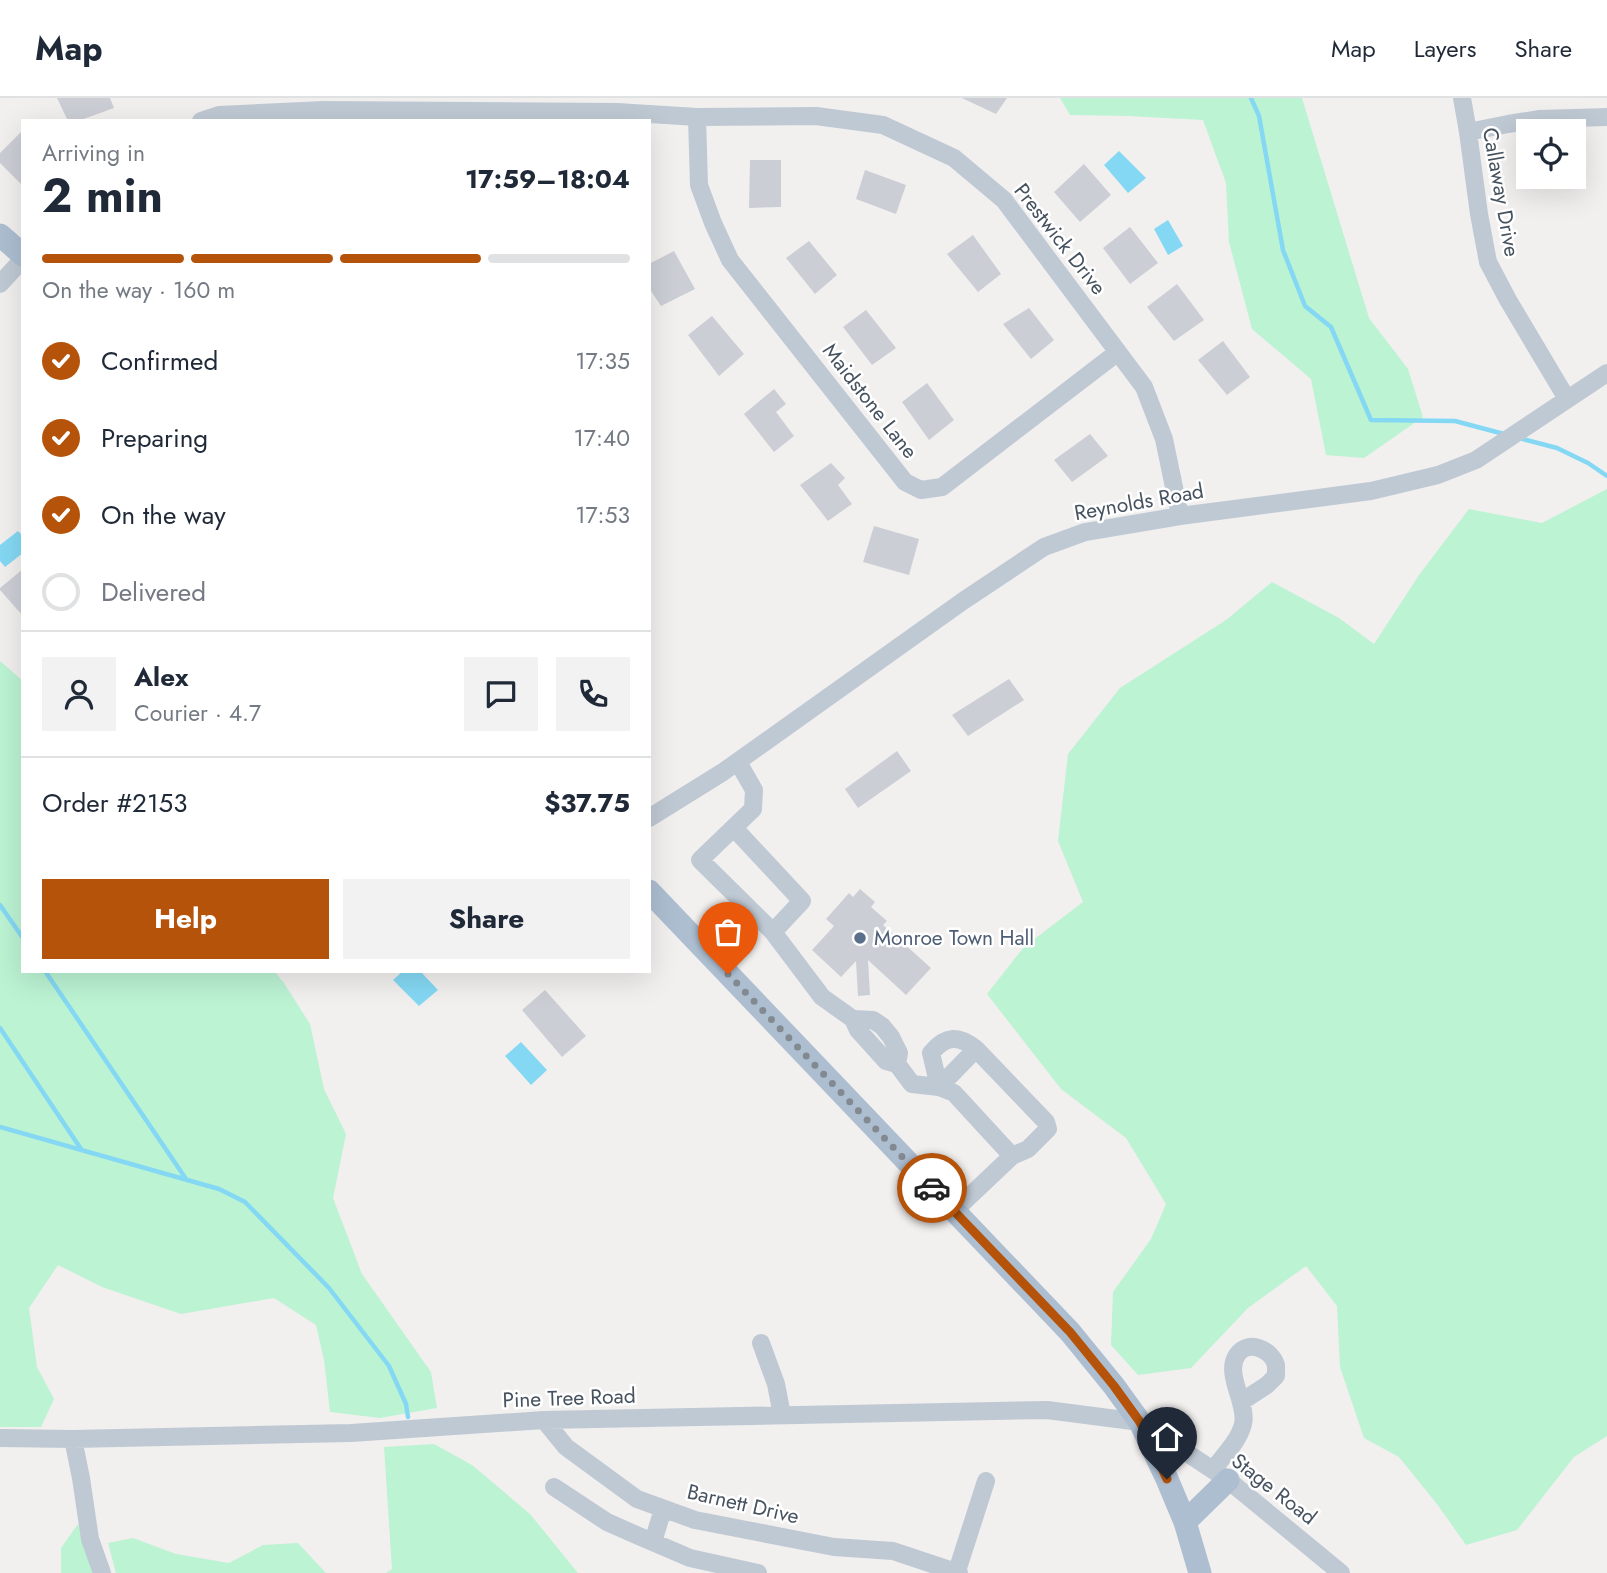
<!DOCTYPE html>
<html lang="en">
<head>
<meta charset="utf-8">
<style>
	:root { --surface:#fff; --page:#f2f2f3; --text:#1f2937; --muted:#747a83; --line:#e0e1e3; --accent:#b45309 }
	body { margin:0; font-family:Jost,sans-serif; background:var(--page); color:var(--text); height:100vh; display:flex; flex-direction:column; font-size:26px; white-space:nowrap }
	* { box-sizing:border-box; margin:0 }
	p { font-size:23px; color:var(--muted) }
	.icon { flex:none; width:38px; height:38px; fill:none; stroke:currentColor; stroke-width:2; stroke-linecap:round; stroke-linejoin:round }
	.map { position:relative; flex:1; overflow:hidden }
	.side { position:absolute; left:21px; top:21px; width:630px; height:854px; display:flex; flex-direction:column; background:var(--surface); border-radius:0px; box-shadow:0 7px 28px #0002 }
	.side>* { flex:none }
	.buttons { position:absolute; left:1516px; top:21px; display:grid; gap:14px }
	.buttons a { display:grid; place-items:center; width:70px; height:70px; border-radius:0px; background:var(--surface); box-shadow:0 7px 28px #0002; font-size:35px }
	.pin { position:absolute; display:grid; place-items:center; width:60px; height:60px; color:#fff; margin:-72px -30px; border-radius:50% 50% 50% 0; rotate:-45deg; box-shadow:0 0 7px #0007 }
	.pin .icon { rotate:45deg }
	.courier { position:absolute; display:grid; place-items:center; width:70px; height:70px; margin:-35px; border:5px solid #b45309; border-radius:50%; background:#fff; color:#222; box-shadow:0 2px 9px #0007 }
	.overview em { font-style:normal; font-weight:700 }
	.overview div { display:flex; flex-direction:column-reverse }
	.overview { display:flex; align-items:center; justify-content:space-between; height:119px; padding:0 21px }
	h1 { font-size:46px; font-weight:700; line-height:52px }
	.bar { display:grid; grid-template-columns:repeat(4,1fr); gap:10px 7px; align-content:center; height:84px; padding:0 21px }
	.bar i { height:9px; border-radius:5px; background:var(--line) }
	.bar .selected { background:var(--accent) }
	.bar p { grid-column:span 4 }
	.line { display:flex; align-items:center; gap:18px; padding:0 21px; border-top:2px solid var(--line) }
	.line div { flex:1 }
	.round { display:grid; place-items:center; flex:none; width:74px; height:74px; border-radius:0px; background:var(--page) }
	ol { padding:0 21px; list-style:none }
	li { display:flex; align-items:center; gap:21px; height:77px }
	li p { margin-inline-start:auto }
	li .icon { padding:7px; border-radius:50%; background:var(--accent); color:#fff; stroke-width:4 }
	li:last-child { color:var(--muted) }
	li i { width:38px; height:38px; border:4px solid var(--line); border-radius:50% }
	.primary-button { display:flex; gap:14px; margin-top:auto; padding:14px 21px }
	.primary-button a { flex:1; height:80px; border-radius:0px; background:var(--accent); color:#fff; font-size:28px; font-weight:700; line-height:80px; text-align:center }
	.primary-button a+a { background:var(--page); color:var(--text) }
	header { display:flex; align-items:center; gap:42px; box-sizing:border-box; height:98px; padding:0 35px; background:var(--surface); border-bottom:2px solid var(--line) }
	header strong { font-size:33px }
	nav { display:flex; gap:38px; margin-inline-start:auto; font-size:24px }
	.map>svg:first-child { display:block }
</style>
</head>
<body>
<header>
<strong>Map</strong>
<nav><a>Map</a><a>Layers</a><a>Share</a></nav>
</header>
<div class="map">
<svg width="1607" height="1475" viewBox="0 0 1607 1475">
	<rect width="100%" height="100%" fill="#f2efef"/>
	<path fill="#bbf3d3" d="M1060 0H1302L1369 220 1408 271 1423 319 1364 360 1326 357 1311 281 1252 231 1229 144 1226 85 1203 22 1129 18 1070 17Z
		M1607 391V1338L1574 1359 1517 1432 1466 1447 1437 1406 1399 1359 1364 1340 1340 1269 1337 1208 1306 1168 1248 1210 1191 1270 1138 1277 1111 1247 1113 1194 1151 1141 1166 1106 1126 1040 1061 991 987 896 1024 849 1083 804 1058 743 1068 656 1120 590 1226 522 1272 484 1339 520 1374 546 1419 477 1469 411 1542 425Z
		M0 563 23 583V873H274L284 885 310 926 324 991 346 1036 333 1100 362 1176 431 1274 437 1310 380 1320 330 1314 324 1262 316 1227 274 1200 181 1216 102 1189 58 1167 29 1210 37 1269 54 1301 41 1329H0Z
		M434 1346 472 1367 530 1416 578 1475H386L392 1471 384 1349Z
		M78 1426 96 1475H61V1450Z
		M133 1440 176 1456 229 1465 263 1447 298 1445 326 1475H116L108 1445Z"/>
	<path fill="#84d8f4" d="M1119 53 1146 80 1128 95 1104 67Z
		M1168 122 1183 148 1168 157 1154 131Z
		M18 433 23 438V455L5 469 0 463V447Z
		M403 873H420L438 892 419 908 393 882Z
		M521 944 547 972 531 987 505 958Z"/>
	<g fill="none" stroke-linecap="round" stroke-linejoin="round">
		<path stroke="#84d8f4" stroke-width="4.5" d="M1251 0 1259 18 1283 152 1305 208 1331 229 1371 322 1455 323 1504 336
			M1519 340 1557 350 1588 365 1607 378
			M0 807 23 840
			M45 873 186 1081
			M0 930 81 1051
			M0 1029 219 1091 245 1104 329 1190 389 1268 406 1306 408 1319"/>
	</g>
	<path fill="#cbced5" d="M57 0H110L114 10 78 23H68Z
		M962 0H1007L996 16Z
		M23 32V88L0 65V55Z
		M750 62H781V109L749 110Z
		M1084 66 1111 97 1080 124 1054 94Z
		M865 72 906 87 896 116 856 101Z
		M1130 129 1158 165 1130 186 1103 150Z
		M973 137 1001 176 978 194 947 156Z
		M809 143 837 177 815 196 786 160Z
		M674 153 695 191 661 208 649 190V166Z
		M1177 186 1204 222 1174 243 1147 209Z
		M1029 210 1054 242 1031 261 1003 226Z
		M866 212 896 250 872 267 843 229Z
		M712 218 744 256 719 278 688 237Z
		M1223 243 1250 279 1227 297 1198 262Z
		M927 285 954 322 929 342 902 304Z
		M774 291 786 306 776 314 794 338 774 354 744 316Z
		M1090 336 1108 358 1072 384 1054 362Z
		M831 365 845 380 838 387 852 406 828 423 800 387Z
		M874 428 919 441 909 477 863 464Z
		M23 471V518L0 492V490Z
		M1009 581 1024 602 968 638 952 617Z
		M897 653 911 673 858 710 845 691Z
		M860 791 875 804 871 809 887 823 883 827 931 870 906 897 868 862 870 897 858 898 856 863 841 879 812 852 834 828 826 821 849 795 853 799Z
		M545 892 586 938 562 959 522 912Z"/>
	<g fill="none" stroke-linecap="round" stroke-linejoin="round">
		<path stroke="#bfc9d3" stroke-width="18" d="M1462 0 1468 34 1479 116 1488 164 1508 202 1567 301
			M697 19 699 87 713 125 730 162 905 384 921 392 942 389 1118 254
			M201 23 219 17 324 12 617 14 697 19 816 18 883 27 954 60 1004 102 1144 289 1164 341 1180 418
			M1468 34 1508 26 1540 21 1607 19
			M0 186 23 161
			M649 720 723 674 963 503 1044 449 1085 434 1180 418 1371 393 1438 377 1476 362 1607 275
			M734 730 802 803 773 834 700 762 753 711 754 692 738 664
			M773 834 822 899 853 921 858 932 886 963 897 966 899 955 891 939 882 928 873 922 853 921
			M897 966 912 986 939 989 954 995 1012 1058 954 1113
			M939 989 976 951 1046 1024 1048 1031 1028 1051 1012 1058
			M939 989 931 955C946 937 959 937 976 951
			M761 1245 776 1286 782 1317
			M544 1322 566 1349 637 1401 695 1422 834 1449 893 1453 959 1475
			M0 1340 73 1341 351 1335 544 1322 1047 1312 1140 1324 1228 1382 1341 1475
			M73 1341 81 1380 90 1441 102 1475
			M1213 1372C1223 1358 1239 1343 1243 1326 1248 1306 1224 1276 1237 1257 1248 1241 1271 1251 1276 1267 1276 1268 1276 1276 1276 1278L1267 1287 1241 1304
			M554 1389 607 1424 634 1436 690 1460 758 1475
			M653 1444 663 1411
			M957 1473 986 1383"/>
		<path stroke="#adbed1" stroke-width="23" d="M0 137 23 157
			M649 793 1070 1234 1114 1288 1140 1324 1167 1381 1185 1424 1200 1475
			M1185 1424 1228 1382"/>
	</g>
	<g fill="none" stroke-linecap="round" stroke-linejoin="round">
		<path stroke="#828991" stroke-width="7" stroke-dasharray="0 12.6" d="M728 876 932 1090"/>
		<path stroke="#b45309" stroke-width="9" d="M932 1090 1070 1234 1114 1288 1140 1324 1167 1381"/>
	</g>
	<circle fill="#5c6f8a" stroke="#fff" stroke-width="2.5" cx="860" cy="840" r="7"/>
	<g text-anchor="middle" stroke-width="5" stroke-linejoin="round" paint-order="stroke">
		<g font-size="21" fill="#46525f" stroke="#fff">
			<text transform="translate(1501 94) rotate(80)" y="7">Callaway Drive</text>
			<text transform="translate(1060 141) rotate(52)" y="7">Prestwick Drive</text>
			<text transform="translate(870 303) rotate(52)" y="7">Maidstone Lane</text>
			<text transform="translate(1139 404) rotate(-10)" y="7">Reynolds Road</text>
			<text transform="translate(569 1300) rotate(-2)" y="7">Pine Tree Road</text>
			<text transform="translate(1274 1391) rotate(38)" y="7">Stage Road</text>
			<text transform="translate(743 1406) rotate(13)" y="7">Barnett Drive</text>
		</g>
		<g font-size="21" fill="#4e5e75" stroke="#fff" text-anchor="start">
			<text x="874" y="847">Monroe Town Hall</text>
		</g>
	</g>
</svg>
<div class="buttons">
<a><svg class="icon" aria-label="locate" viewBox="0 0 24 24"><circle cx="12" cy="12" r="6"/><path d="M12 2v4M12 18v4M2 12h4M18 12h4"/></svg></a>
</div>
<div class="pin" style="left:728px;top:876px;background:#ea580c"><svg class="icon" aria-label="bag" viewBox="0 0 24 24"><path d="M5 8h14l-1 12H6zM9 8a3 3 0 0 1 6 0"/></svg></div>
<div class="pin" style="left:1167px;top:1381px;background:#1f2937"><svg class="icon" aria-label="home" viewBox="0 0 24 24"><path d="M3 11l9-7 9 7M6 9v11h12V9"/></svg></div>
<div class="courier" style="left:932px;top:1090px"><svg class="icon" aria-label="car" viewBox="0 0 24 24"><path d="M5 17H2v-5l4-1 3-4h7l3 4 3 1v5h-3M9 17h6M6 11h13"/><circle cx="7" cy="17" r="2"/><circle cx="17" cy="17" r="2"/></svg></div>
<section class="side">
<div class="overview"><div><h1>2 min</h1><p>Arriving in</p></div><em>17:59–18:04</em></div>
<div class="bar"><i class="selected"></i><i class="selected"></i><i class="selected"></i><i></i><p>On the way · 160 m</p></div>
<ol>
<li><svg class="icon" aria-label="check" viewBox="0 0 24 24"><path d="M5 12l5 5 9-10"/></svg>Confirmed<p>17:35</p></li>
<li><svg class="icon" aria-label="check" viewBox="0 0 24 24"><path d="M5 12l5 5 9-10"/></svg>Preparing<p>17:40</p></li>
<li><svg class="icon" aria-label="check" viewBox="0 0 24 24"><path d="M5 12l5 5 9-10"/></svg>On the way<p>17:53</p></li>
<li><i></i>Delivered</li>
</ol>
<div class="line" style="height:126px"><a class="round"><svg class="icon" aria-label="person" viewBox="0 0 24 24"><circle cx="12" cy="8" r="4"/><path d="M4 21q1-7 8-7t8 7"/></svg></a><div><b>Alex</b><p>Courier · 4.7</p></div><a class="round"><svg class="icon" aria-label="chat" viewBox="0 0 24 24"><path d="M4 5h16v11H9l-5 4z"/></svg></a><a class="round"><svg class="icon" aria-label="phone" viewBox="0 0 24 24"><path d="M5 4h4l2 5-3 2q2 4 5 5l2-3 5 2v4C11 20 4 13 5 4z"/></svg></a></div>
<div class="line" style="height:91px"><div>Order #2153</div><b>$37.75</b></div>
<div class="primary-button"><a>Help</a><a>Share</a></div>
</section>
</div>
</body>
</html>
